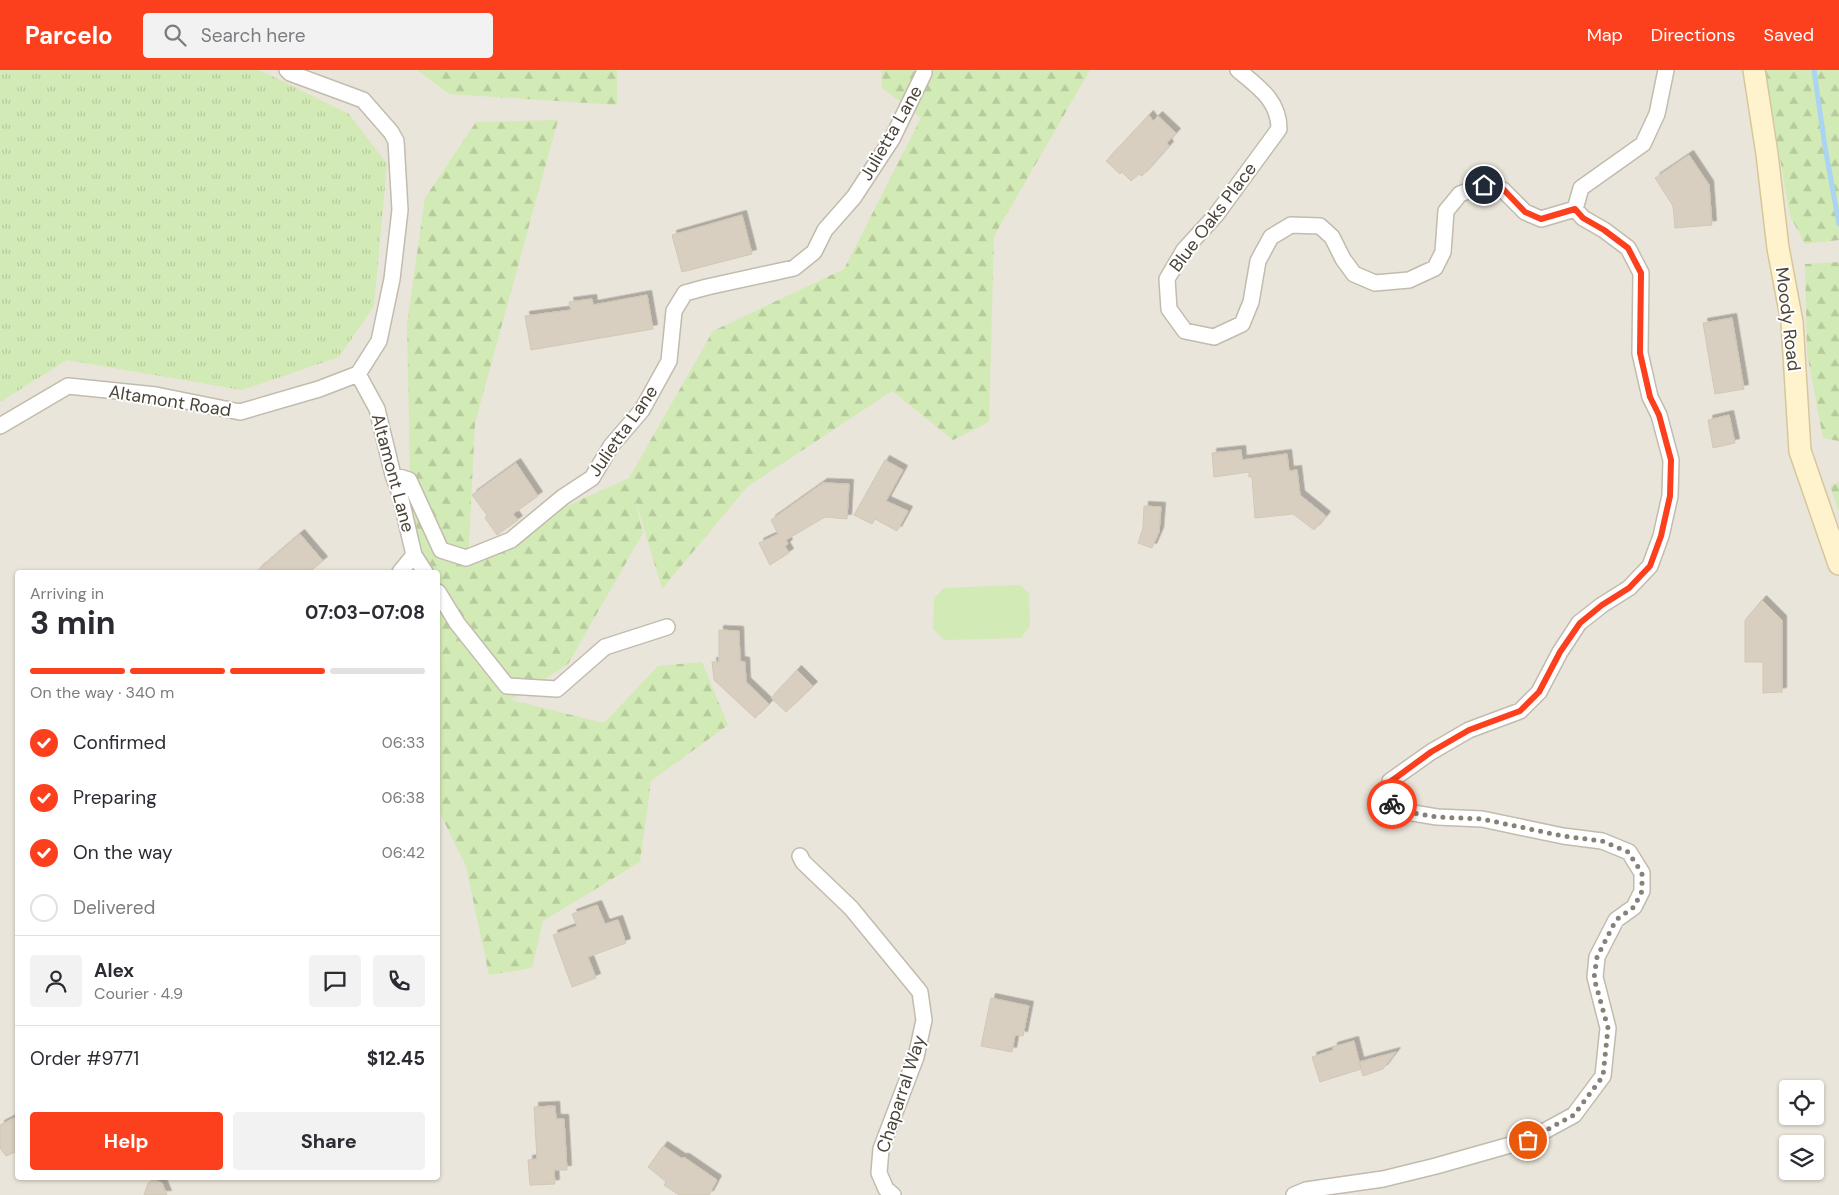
<!DOCTYPE html>
<html lang="en">
<head>
<meta charset="utf-8">
<style>
	:root { --surface:#fff; --page:#f2f2f3; --text:#2b2b33; --muted:#7c7c81; --line:#e1e1e2; --accent:#fc3f1d }
	body { margin:0; font-family:"DM Sans",sans-serif; background:var(--page); color:var(--text); height:100vh; display:flex; flex-direction:column; font-size:19px; white-space:nowrap }
	* { box-sizing:border-box; margin:0 }
	p { font-size:16px; color:var(--muted) }
	.icon { flex:none; width:28px; height:28px; fill:none; stroke:currentColor; stroke-width:2; stroke-linecap:round; stroke-linejoin:round }
	.map { position:relative; flex:1; overflow:hidden }
	.panel { position:absolute; left:15px; top:500px; width:425px; height:610px; display:flex; flex-direction:column; background:var(--surface); border-radius:5px; box-shadow:0 1px 4px #0004 }
	.panel>* { flex:none }
	.fabs { position:absolute; left:1779px; top:1010px; display:grid; gap:10px }
	.fabs a { display:grid; place-items:center; width:45px; height:45px; border-radius:5px; background:var(--surface); box-shadow:0 1px 4px #0004; font-size:25px }
	.pin { position:absolute; display:grid; place-items:center; width:42px; height:42px; color:#fff; margin:-21px; border:2px solid #fff; border-radius:50%; box-shadow:0 1px 5px #0007 }
	.courier { position:absolute; display:grid; place-items:center; width:50px; height:50px; margin:-25px; border:4px solid #fc3f1d; border-radius:50%; background:#fff; color:#222; box-shadow:0 1px 6px #0007 }
	.headline em { font-style:normal; font-weight:700 }
	.headline div { display:flex; flex-direction:column-reverse }
	.headline { display:flex; align-items:center; justify-content:space-between; height:85px; padding:0 15px }
	h1 { font-size:32px; font-weight:700; line-height:38px }
	.bar { display:grid; grid-template-columns:repeat(4,1fr); gap:8px 5px; align-content:center; height:60px; padding:0 15px }
	.bar i { height:6px; border-radius:4px; background:var(--line) }
	.bar .selected { background:var(--accent) }
	.bar p { grid-column:span 4 }
	.line { display:flex; align-items:center; gap:12px; padding:0 15px; border-top:1px solid var(--line) }
	.line div { flex:1 }
	.round { display:grid; place-items:center; flex:none; width:52px; height:52px; border-radius:5px; background:var(--page) }
	ol { padding:0 15px; list-style:none }
	li { display:flex; align-items:center; gap:15px; height:55px }
	li p { margin-inline-start:auto }
	li .icon { padding:5px; border-radius:50%; background:var(--accent); color:#fff; stroke-width:4 }
	li:last-child { color:var(--muted) }
	li i { width:28px; height:28px; border:2px solid var(--line); border-radius:50% }
	.cta { display:flex; gap:10px; margin-top:auto; padding:10px 15px }
	.cta a { flex:1; height:58px; border-radius:5px; background:var(--accent); color:#fff; font-size:20px; font-weight:700; line-height:58px; text-align:center }
	.cta a+a { background:var(--page); color:var(--text) }
	header { display:flex; align-items:center; gap:30px; box-sizing:border-box; height:70px; padding:0 25px; background:var(--accent); color:#fff }
	header strong { font-size:24px }
	nav { display:flex; gap:28px; margin-inline-start:auto; font-size:18px }
	.search { width:350px; height:45px; background:var(--page); display:flex; align-items:center; gap:12px; box-sizing:border-box; padding:0 18px; border-radius:5px; color:var(--muted); font-size:19px }
	.map>svg:first-child { display:block }
</style>
</head>
<body>
<header>
<strong>Parcelo</strong>
<div class="search"><svg class="icon" aria-label="search" viewBox="0 0 24 24"><circle cx="10" cy="10" r="6"/><path d="M15 15l6 6"/></svg>Search here</div>
<nav><a>Map</a><a>Directions</a><a>Saved</a></nav>
</header>
<div class="map">
<svg width="1839" height="1125" viewBox="0 0 1839 1125">
	<defs>
		<pattern id="grass-tufts" width="24" height="20" patternUnits="userSpaceOnUse" patternTransform="scale(1.25)"><rect width="24" height="20" fill="#d2eab5"/><path d="M3 7l-1-3M5 7V3M7 7l1-3M15 17l-1-3M17 17v-4M19 17l1-3" fill="none" stroke="#b6ca9c"/></pattern>
		<pattern id="forest-firs" width="22" height="20" patternUnits="userSpaceOnUse" patternTransform="scale(1.25)"><rect width="22" height="20" fill="#d2eab5"/><path d="M5 1l3.5 6h-7zM16 11l3.5 6h-7z" fill="#b6ca9c"/></pattern>
		<filter id="shadow"><feDropShadow dx="4.5" dy="-4.5" stdDeviation="0" flood-color="#0004"/></filter>
	</defs>
	<rect width="100%" height="100%" fill="#f6f3ec"/>
	<path fill="#eae5da" fill-rule="evenodd" d="M0 0H1839V1125H0ZM18 502H438V1108H18ZM1788 1019H1815V1046H1788ZM1788 1074H1815V1101H1788Z"/>
	<path fill="url(#grass-tufts)" d="M0 0H260L349 44 387 94 374 236 339 287 242 320 67 290 0 332Z"/>
	<path fill="url(#forest-firs)" d="M417 0H617V35L449 24Z
		M881 0H1090L994 166 989 352 953 370 892 321 747 417 662 519 634 425 643 463 568 594 511 630 604 653 658 596 702 592 728 655 651 711 640 792 543 851 532 898 489 905 466 796 438 739V651L441 642 438 638V502H412L407 254 425 128 476 52 558 50 475 353 468 493 567 436 629 408 713 261 844 199 921 48 882 18Z
		M1765 0H1839V170L1805 174 1790 146Z
		M1839 192V371L1823 368 1807 283 1805 194Z
		M1839 412V442L1830 416Z"/>
	<path fill="#d2eab5" d="M1021 515 1029 524 1030 556 1021 568 944 570 933 559 934 528 944 518Z"/>
	<g fill="none" stroke-linecap="round" stroke-linejoin="round">
		<path stroke="#a9d4f2" stroke-width="5" d="M1814 0 1825 77 1839 154"/>
	</g>
	<path fill="#d8cfc1" stroke="#d3c7b4" filter="url(#shadow)" d="M1149 45 1153 51 1158 46 1176 63 1167 73 1169 76 1142 106 1139 104 1131 111 1122 102 1120 104 1106 91Z
		M1689 85 1709 115 1712 155 1675 158 1673 136 1655 108Z
		M742 145 752 184 682 202 672 165Z
		M647 225 653 259 531 280 525 246 571 240 569 232 592 229 593 235Z
		M1732 248 1744 319 1715 324 1703 253Z
		M1729 345 1735 373 1713 378 1708 350Z
		M1241 380 1242 390 1287 384 1289 401 1297 400 1300 425 1326 446 1314 460 1293 444 1255 448 1252 407H1249V402L1214 407 1212 383Z
		M885 390 903 400 886 431 908 441 897 461 875 449 872 454 854 445Z
		M516 393 538 426 513 444 518 450 497 465 485 448 487 445 472 425Z
		M823 413 849 414 847 449 825 447 786 470 788 474 785 476 789 483 770 495 759 473 778 464 771 450Z
		M1144 436 1161 437 1159 462 1152 478 1138 473 1143 458Z
		M300 464 323 491 309 502H256Z
		M1762 530 1782 550V622L1763 623V592H1745V550Z
		M719 560 739 561 740 591 745 592 746 612 769 634 755 648 714 610 712 592H719Z
		M797 600 813 616 786 642 771 628Z
		M597 835 605 854 618 850 626 873 588 887 596 908 572 917 553 865 577 856 572 844Z
		M991 928 1029 936 1023 966 1015 965 1012 982 981 976Z
		M1354 971 1361 999 1320 1012 1312 987 1333 980V977Z
		M1396 982 1383 999 1363 1006 1359 992Z
		M555 1036 556 1049H564L567 1100H554L555 1114 530 1115 528 1090 537 1089 534 1037Z
		M18 1046V1081L6 1086 0 1078V1055Z
		M663 1076 681 1088H685L717 1110 709 1125H679L664 1115 666 1112 648 1097Z
		M154 1110 162 1113 167 1125H144L148 1113Z"/>
	<g fill="none" stroke-linecap="round" stroke-linejoin="round">
		<defs>
			<path id="street" d="M1238 0C1258 17 1279 30 1279 59L1216 145 1184 180 1167 209 1169 239 1185 261 1214 267 1242 254 1251 232 1258 191 1271 167 1291 155 1320 156 1332 167 1343 189 1354 204 1375 213 1409 210 1435 198 1443 182 1446 141 1460 124 1484 115 1503 120 1525 142 1541 149 1575 139
				M1575 139 1581 118 1643 74 1657 44 1666 0
				M358 304 377 339 393 405 399 421 414 485 425 502
				M0 356 68 316 156 325 240 342 319 319 358 304 379 271 392 209 400 140 396 71 391 62 363 30 290 3 287 0
				M393 405 409 410 441 480 466 488 511 470 563 427 592 408 611 376 642 340 669 291 674 241 685 223 707 217 794 198 814 182 825 160 854 127 892 69 924 3V0
				M400 502 414 485
				M438 522 457 553 507 616 557 619 605 577 667 557
				M800 786 803 792 851 838 920 922 924 950 916 987 881 1079 879 1103 886 1119 893 1125
				M1294 1125 1306 1120 1383 1109 1436 1096 1528 1070 1574 1045 1603 1006 1608 958 1595 907 1597 887 1616 850 1634 837 1642 821V803L1629 782 1602 771 1563 766 1482 749 1437 747 1401 741 1392 734 1390 711 1431 682 1469 660 1520 641 1539 622 1560 582 1579 553 1602 535 1629 518 1650 496 1661 466 1670 426 1671 390 1659 345 1650 327 1640 283 1641 203 1628 178 1604 160 1583 148 1575 139"/>
			<path id="secondary" d="M1754 0 1767 84 1778 178 1792 252 1800 381 1839 494"/>
		</defs>
		<use href="#street" stroke="#c2bbae" stroke-width="18"/>
		<use href="#secondary" stroke="#d6c79b" stroke-width="24"/>
		<use href="#street" stroke="#fff" stroke-width="15"/>
		<use href="#secondary" stroke="#fff3cd" stroke-width="21"/>
	</g>
	<g fill="none" stroke-linecap="round" stroke-linejoin="round">
		<path stroke="#878178" stroke-width="5" stroke-dasharray="0 9" d="M1392 734 1400 741 1437 747 1482 749 1563 766 1602 771 1628 782 1642 803V821L1634 837 1616 850 1597 887 1594 908 1608 958 1603 1006 1574 1045 1528 1070"/>
		<path stroke="#fc3f1d" stroke-width="6" d="M1392 734 1390 712 1431 682 1469 660 1520 641 1539 622 1560 582 1580 553 1602 535 1629 518 1650 496 1661 466 1670 426 1671 390 1659 345 1650 327 1640 283 1641 203 1628 178 1604 160 1583 148 1575 139 1541 149 1525 142 1504 120 1484 115"/>
	</g>
	<g text-anchor="middle" stroke-width="4" stroke-linejoin="round" paint-order="stroke">
		<g font-size="18" fill="#4b4439" stroke="#fff">
			<text transform="translate(891 63) rotate(-60)" y="6">Julietta Lane</text>
			<text transform="translate(1213 147) rotate(-53)" y="6">Blue Oaks Place</text>
			<text transform="translate(1788 249) rotate(83)" y="6">Moody Road</text>
			<text transform="translate(170 331) rotate(9)" y="6">Altamont Road</text>
			<text transform="translate(623 361) rotate(-55)" y="6">Julietta Lane</text>
			<text transform="translate(393 403) rotate(75)" y="6">Altamont Lane</text>
			<text transform="translate(901 1024) rotate(-72)" y="6">Chaparral Way</text>
		</g>
	</g>
</svg>
<div class="fabs">
<a><svg class="icon" aria-label="locate" viewBox="0 0 24 24"><circle cx="12" cy="12" r="6"/><path d="M12 2v4M12 18v4M2 12h4M18 12h4"/></svg></a>
<a><svg class="icon" aria-label="layers" viewBox="0 0 24 24"><path d="M12 4l9 5-9 5-9-5zM3 14l9 5 9-5"/></svg></a>
</div>
<div class="pin" style="left:1528px;top:1070px;background:#ea580c"><svg class="icon" aria-label="bag" viewBox="0 0 24 24"><path d="M5 8h14l-1 12H6zM9 8a3 3 0 0 1 6 0"/></svg></div>
<div class="pin" style="left:1484px;top:115px;background:#1f2937"><svg class="icon" aria-label="home" viewBox="0 0 24 24"><path d="M3 11l9-7 9 7M6 9v11h12V9"/></svg></div>
<div class="courier" style="left:1392px;top:734px"><svg class="icon" aria-label="bike" viewBox="0 0 24 24"><circle cx="6" cy="16" r="4"/><circle cx="18" cy="16" r="4"/><path d="M6 16l4-8h5l3 8M10 8l3 8H6M13 5h3"/></svg></div>
<section class="panel">
<div class="headline"><div><h1>3 min</h1><p>Arriving in</p></div><em>07:03–07:08</em></div>
<div class="bar"><i class="selected"></i><i class="selected"></i><i class="selected"></i><i></i><p>On the way · 340 m</p></div>
<ol>
<li><svg class="icon" aria-label="check" viewBox="0 0 24 24"><path d="M5 12l5 5 9-10"/></svg>Confirmed<p>06:33</p></li>
<li><svg class="icon" aria-label="check" viewBox="0 0 24 24"><path d="M5 12l5 5 9-10"/></svg>Preparing<p>06:38</p></li>
<li><svg class="icon" aria-label="check" viewBox="0 0 24 24"><path d="M5 12l5 5 9-10"/></svg>On the way<p>06:42</p></li>
<li><i></i>Delivered</li>
</ol>
<div class="line" style="height:90px"><a class="round"><svg class="icon" aria-label="person" viewBox="0 0 24 24"><circle cx="12" cy="8" r="4"/><path d="M4 21q1-7 8-7t8 7"/></svg></a><div><b>Alex</b><p>Courier · 4.9</p></div><a class="round"><svg class="icon" aria-label="chat" viewBox="0 0 24 24"><path d="M4 5h16v11H9l-5 4z"/></svg></a><a class="round"><svg class="icon" aria-label="phone" viewBox="0 0 24 24"><path d="M5 4h4l2 5-3 2q2 4 5 5l2-3 5 2v4C11 20 4 13 5 4z"/></svg></a></div>
<div class="line" style="height:65px"><div>Order #9771</div><b>$12.45</b></div>
<div class="cta"><a>Help</a><a>Share</a></div>
</section>
</div>
</body>
</html>
